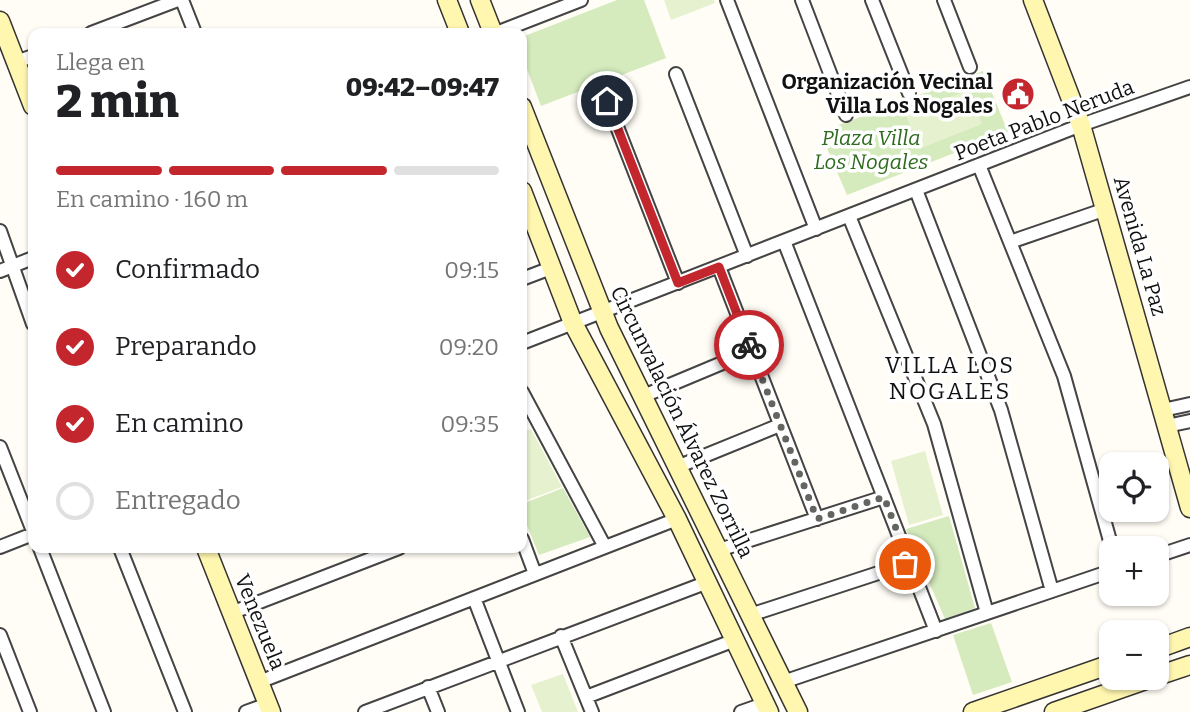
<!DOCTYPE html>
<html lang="es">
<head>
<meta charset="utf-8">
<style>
	:root { --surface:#fff; --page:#f2f2f2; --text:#202124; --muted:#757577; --line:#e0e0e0; --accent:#c4262e }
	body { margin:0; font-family:Bitter,serif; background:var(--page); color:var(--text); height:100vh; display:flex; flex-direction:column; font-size:26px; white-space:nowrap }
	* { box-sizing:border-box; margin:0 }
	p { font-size:23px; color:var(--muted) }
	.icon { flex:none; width:38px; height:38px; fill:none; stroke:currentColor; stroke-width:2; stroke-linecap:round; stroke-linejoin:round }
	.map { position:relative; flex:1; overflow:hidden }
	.sheet { position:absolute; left:28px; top:28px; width:499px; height:525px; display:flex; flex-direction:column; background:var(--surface); border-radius:14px; box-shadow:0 2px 5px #0004 }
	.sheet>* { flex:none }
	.tools { position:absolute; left:1099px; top:452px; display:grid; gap:14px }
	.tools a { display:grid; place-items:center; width:70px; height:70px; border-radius:14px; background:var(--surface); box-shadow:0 2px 5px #0004; font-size:35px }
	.pin { position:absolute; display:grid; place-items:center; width:60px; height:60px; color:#fff; margin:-30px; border:4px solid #fff; border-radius:50%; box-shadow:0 2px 7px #0007 }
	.courier { position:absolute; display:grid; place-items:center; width:70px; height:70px; margin:-35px; border:5px solid #c4262e; border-radius:50%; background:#fff; color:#222; box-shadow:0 2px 9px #0007 }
	.head em { font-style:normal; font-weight:800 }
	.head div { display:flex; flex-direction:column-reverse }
	.head { display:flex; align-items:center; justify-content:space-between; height:119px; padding:0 28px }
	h1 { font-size:46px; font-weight:800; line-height:52px }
	.bar { display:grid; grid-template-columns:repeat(4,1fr); gap:10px 7px; align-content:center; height:84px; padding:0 28px }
	.bar i { height:9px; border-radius:5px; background:var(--line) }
	.bar .active { background:var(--accent) }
	.bar p { grid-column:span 4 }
	ol { padding:0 28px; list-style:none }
	li { display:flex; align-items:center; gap:21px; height:77px }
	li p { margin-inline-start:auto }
	li .icon { padding:7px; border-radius:50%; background:var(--accent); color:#fff; stroke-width:4 }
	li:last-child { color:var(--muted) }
	li i { width:38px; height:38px; border:4px solid var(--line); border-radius:50% }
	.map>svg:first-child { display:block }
</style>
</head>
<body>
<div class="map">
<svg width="1190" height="712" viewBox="0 0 1190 712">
	<rect width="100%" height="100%" fill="#fffdf5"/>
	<path fill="#d5ebbd" d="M617 0H644L666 58 541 106 522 56V37Z
		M983 71 1008 132 847 195 820 132Z
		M563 488 590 537 539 555 522 513V504Z
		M949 516 975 608 945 619 906 529Z
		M991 623 1012 682 973 695 953 635Z"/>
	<path fill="#e6f2cf" d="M664 0H714L715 3 671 20Z
		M968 90 982 124 919 149 906 115Z
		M531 429 562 487 522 502V433Z
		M925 451 943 515 909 525 891 461Z
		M563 674 578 712H542L531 685Z"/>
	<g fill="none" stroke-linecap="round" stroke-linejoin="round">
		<defs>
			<path id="street" d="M182 0 195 33
				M727 0 816 229
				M802 0 846 115
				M872 0 909 93
				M944 0 970 67
				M91 33 178 0
				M496 33 581 0
				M16 62 33 56
				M676 74 747 256
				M607 101 678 283
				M979 165 1064 376 1112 548
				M916 190 1001 410 1052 591
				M849 216 934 424 987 613
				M0 231 33 324
				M784 241 936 631
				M1010 242 1106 209
				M719 267 817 519
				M0 271 33 258
				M522 279 551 268
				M522 343 1081 125 1190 87
				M522 392 605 547
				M641 397 751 351
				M1163 410 1190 404
				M1167 426 1190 421
				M0 447 33 531
				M677 467 780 425
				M522 539 535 574
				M0 547 33 534
				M40 548 104 712
				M120 548 185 712
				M719 550 884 497
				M1157 556 1190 545
				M474 598 518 712
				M231 613 399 548
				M750 615 909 563
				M0 635 30 712
				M561 636 592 712
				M259 682 677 519
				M783 682 1111 571
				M428 687 438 712
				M586 697 735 640
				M246 712 268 704
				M365 712 708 582
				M741 712 764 704"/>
			<path id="secondary" d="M447 0 460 33
				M480 0 493 33
				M1033 0 1081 125 1190 508
				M0 21 33 106
				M522 107 609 328 798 712
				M522 191 573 323 677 519 769 712
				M206 548 271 712
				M1157 649 1190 637
				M1157 676 1190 665
				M973 712 1111 664
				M1054 712 1154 677"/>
		</defs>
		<use href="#street" stroke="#444" stroke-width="16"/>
		<use href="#secondary" stroke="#333" stroke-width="21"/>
		<use href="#street" stroke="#fff" stroke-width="12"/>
		<use href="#secondary" stroke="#fff6b0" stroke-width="18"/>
	</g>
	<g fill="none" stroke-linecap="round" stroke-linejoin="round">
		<path stroke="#646461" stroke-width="7" stroke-dasharray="0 12.6" d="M749 345 817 519 884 497 909 563 905 564"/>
		<path stroke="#c4262e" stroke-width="9" d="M607 101 678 283 719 267 749 345"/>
	</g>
	<defs>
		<symbol id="civic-disc" viewBox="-11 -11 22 22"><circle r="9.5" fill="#c4262e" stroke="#fff"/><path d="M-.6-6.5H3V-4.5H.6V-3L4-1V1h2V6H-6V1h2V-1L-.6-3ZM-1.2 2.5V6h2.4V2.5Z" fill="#fff"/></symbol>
	</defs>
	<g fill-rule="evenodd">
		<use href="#civic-disc" x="999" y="75" width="38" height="38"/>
	</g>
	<g text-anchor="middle" stroke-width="7" stroke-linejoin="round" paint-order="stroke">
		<g font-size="21" font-weight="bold" fill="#111" stroke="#fff" text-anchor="end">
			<text x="993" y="89">Organización Vecinal<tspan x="993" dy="24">Villa Los Nogales</tspan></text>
		</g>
		<g font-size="21" fill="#111" stroke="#fff">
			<text transform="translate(1044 120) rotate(-21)" y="7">Poeta Pablo Neruda</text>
			<text transform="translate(1140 246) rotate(74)" y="7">Avenida La Paz</text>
			<text transform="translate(682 422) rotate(64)" y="7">Circunvalación Álvarez Zorrilla</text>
			<text transform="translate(260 622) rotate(68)" y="7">Venezuela</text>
		</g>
		<g font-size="21" font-style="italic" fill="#2f6b1f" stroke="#fff">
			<text x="871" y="145">Plaza Villa<tspan x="871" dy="24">Los Nogales</tspan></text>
		</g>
		<g font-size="23" letter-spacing="2" fill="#111" stroke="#fff">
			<text x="950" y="373">VILLA LOS<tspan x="950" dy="26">NOGALES</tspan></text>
		</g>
	</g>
</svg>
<div class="tools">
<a><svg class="icon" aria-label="locate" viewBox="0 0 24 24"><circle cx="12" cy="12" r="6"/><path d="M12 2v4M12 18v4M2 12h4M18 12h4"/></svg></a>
<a>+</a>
<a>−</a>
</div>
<div class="pin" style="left:905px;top:564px;background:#ea580c"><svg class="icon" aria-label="bag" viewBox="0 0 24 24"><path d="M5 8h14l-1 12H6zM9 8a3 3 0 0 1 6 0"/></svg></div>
<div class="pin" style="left:607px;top:101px;background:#1f2937"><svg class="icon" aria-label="home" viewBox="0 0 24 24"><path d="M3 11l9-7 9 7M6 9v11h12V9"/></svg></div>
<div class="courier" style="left:749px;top:345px"><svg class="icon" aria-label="bike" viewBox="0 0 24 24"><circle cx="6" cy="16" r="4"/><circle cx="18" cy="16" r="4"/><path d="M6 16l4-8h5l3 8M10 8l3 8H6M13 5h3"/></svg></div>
<section class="sheet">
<div class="head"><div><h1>2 min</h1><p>Llega en</p></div><em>09:42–09:47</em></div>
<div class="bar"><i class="active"></i><i class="active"></i><i class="active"></i><i></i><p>En camino · 160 m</p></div>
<ol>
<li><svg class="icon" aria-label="check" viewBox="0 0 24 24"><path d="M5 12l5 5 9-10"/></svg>Confirmado<p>09:15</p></li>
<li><svg class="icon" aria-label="check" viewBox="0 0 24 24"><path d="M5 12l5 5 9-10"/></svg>Preparando<p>09:20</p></li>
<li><svg class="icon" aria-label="check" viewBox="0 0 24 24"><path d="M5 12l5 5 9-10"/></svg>En camino<p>09:35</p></li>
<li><i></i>Entregado</li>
</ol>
</section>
</div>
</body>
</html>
